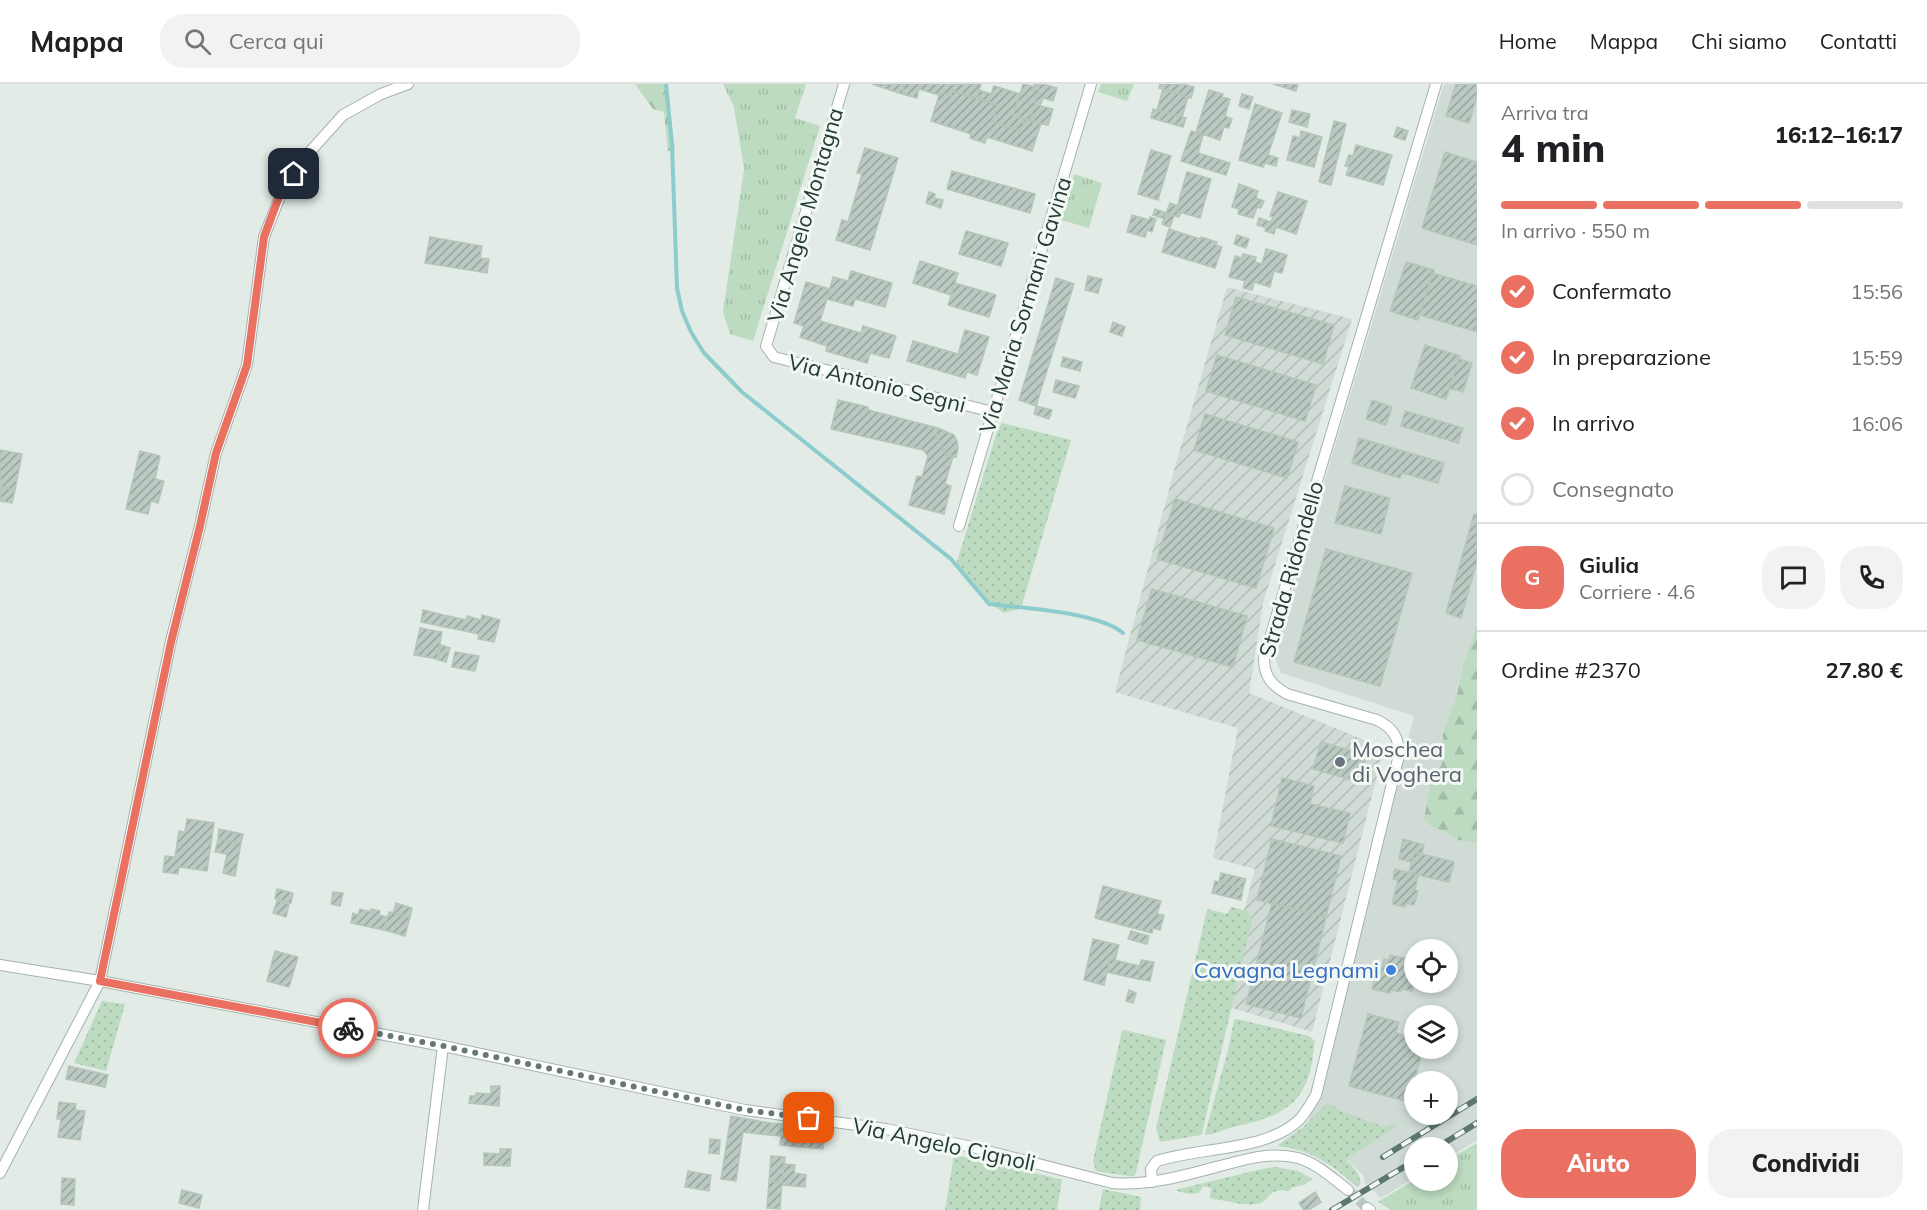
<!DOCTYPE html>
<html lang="it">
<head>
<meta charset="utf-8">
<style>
	:root { --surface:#fff; --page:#f2f2f2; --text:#202124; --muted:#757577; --line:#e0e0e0; --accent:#ea7061 }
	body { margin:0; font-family:Mulish,sans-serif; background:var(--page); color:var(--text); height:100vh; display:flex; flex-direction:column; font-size:22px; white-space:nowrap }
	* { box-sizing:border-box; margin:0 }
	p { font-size:20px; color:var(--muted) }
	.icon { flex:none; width:33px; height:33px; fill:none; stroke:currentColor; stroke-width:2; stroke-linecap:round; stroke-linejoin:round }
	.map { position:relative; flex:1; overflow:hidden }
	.details { display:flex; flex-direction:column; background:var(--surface); width:450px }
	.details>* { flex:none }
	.controls { position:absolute; left:1404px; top:855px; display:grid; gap:12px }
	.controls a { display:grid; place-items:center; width:54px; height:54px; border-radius:50%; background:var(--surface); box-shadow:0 3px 9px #0003; font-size:30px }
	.pin { position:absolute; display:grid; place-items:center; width:51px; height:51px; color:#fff; margin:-26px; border-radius:12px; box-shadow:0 3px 9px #0006 }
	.courier { position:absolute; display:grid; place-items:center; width:60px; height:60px; margin:-30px; border:4px solid #ea7061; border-radius:50%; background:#fff; color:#222; box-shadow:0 2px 8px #0007 }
	.headline em { font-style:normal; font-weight:800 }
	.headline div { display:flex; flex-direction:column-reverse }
	.headline { display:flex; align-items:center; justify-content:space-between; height:102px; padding:0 24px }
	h1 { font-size:39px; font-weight:800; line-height:45px }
	.bar { display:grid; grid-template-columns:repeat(4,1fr); gap:9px 6px; align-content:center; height:72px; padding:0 24px }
	.bar i { height:8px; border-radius:4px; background:var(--line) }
	.bar .on { background:var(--accent) }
	.bar p { grid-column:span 4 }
	.line { display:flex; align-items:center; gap:15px; padding:0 24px; border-top:2px solid var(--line) }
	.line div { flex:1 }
	.round { display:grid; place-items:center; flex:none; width:63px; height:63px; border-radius:24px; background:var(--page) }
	ol { padding:0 24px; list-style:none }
	li { display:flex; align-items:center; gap:18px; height:66px }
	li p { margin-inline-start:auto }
	li .icon { padding:6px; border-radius:50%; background:var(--accent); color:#fff; stroke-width:4 }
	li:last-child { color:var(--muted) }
	li i { width:33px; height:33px; border:3px solid var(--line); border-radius:50% }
	.button { display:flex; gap:12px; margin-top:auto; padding:12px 24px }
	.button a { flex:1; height:69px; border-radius:24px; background:var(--accent); color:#fff; font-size:24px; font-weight:800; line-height:69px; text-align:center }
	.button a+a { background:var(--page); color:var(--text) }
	header { display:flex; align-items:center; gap:36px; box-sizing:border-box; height:84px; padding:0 30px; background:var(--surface); border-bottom:2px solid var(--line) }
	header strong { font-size:28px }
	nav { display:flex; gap:33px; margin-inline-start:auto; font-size:21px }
	.search { width:420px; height:54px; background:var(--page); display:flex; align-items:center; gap:15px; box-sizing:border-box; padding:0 21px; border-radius:24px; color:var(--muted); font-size:22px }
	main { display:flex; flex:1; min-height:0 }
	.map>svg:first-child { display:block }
</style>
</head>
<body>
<header>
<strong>Mappa</strong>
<div class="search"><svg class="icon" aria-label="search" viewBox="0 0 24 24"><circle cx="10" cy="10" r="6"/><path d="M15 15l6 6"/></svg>Cerca qui</div>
<nav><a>Home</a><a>Mappa</a><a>Chi siamo</a><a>Contatti</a></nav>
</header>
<main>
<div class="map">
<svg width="1477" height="1126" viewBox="0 0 1477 1126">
	<defs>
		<pattern id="industrial-furrows" width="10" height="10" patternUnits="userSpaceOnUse" patternTransform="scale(1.5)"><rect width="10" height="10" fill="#d0dbd5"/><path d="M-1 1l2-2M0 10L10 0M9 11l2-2" fill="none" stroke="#b2bdb7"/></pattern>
		<pattern id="grass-dots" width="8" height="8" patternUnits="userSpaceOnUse" patternTransform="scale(1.5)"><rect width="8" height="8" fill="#bcdbc0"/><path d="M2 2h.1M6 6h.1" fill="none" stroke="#a1bda5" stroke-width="1.8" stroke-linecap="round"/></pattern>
		<pattern id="forest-firs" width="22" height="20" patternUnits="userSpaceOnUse" patternTransform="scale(1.5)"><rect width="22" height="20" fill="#bcdbc0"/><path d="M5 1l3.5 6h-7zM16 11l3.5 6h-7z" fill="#a1bda5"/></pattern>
		<pattern id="park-tufts" width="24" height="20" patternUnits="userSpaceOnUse" patternTransform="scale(1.5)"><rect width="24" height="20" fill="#bcdbc0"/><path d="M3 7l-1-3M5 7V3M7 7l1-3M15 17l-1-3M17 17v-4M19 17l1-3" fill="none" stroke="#a1bda5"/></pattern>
		<pattern id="building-hatch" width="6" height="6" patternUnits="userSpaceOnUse" patternTransform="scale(1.5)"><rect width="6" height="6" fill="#bac9c1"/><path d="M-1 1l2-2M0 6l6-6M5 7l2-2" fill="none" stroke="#97a49d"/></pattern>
	</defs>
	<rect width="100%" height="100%" fill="#e2ebe6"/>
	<path fill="#d0dbd5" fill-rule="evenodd" d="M1444 0H1477V1056L1448 1074V1064H1414V1094L1381 1114 1365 1099 1364 1092 1348 1076 1307 1044 1414 632 1281 589 1274 571 1329 382ZM1414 866H1448V898H1414ZM1414 932H1448V964H1414ZM1414 998H1448V1030H1414Z"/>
	<path fill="url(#industrial-furrows)" d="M1227 203 1352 235 1263 519 1249 609 1384 664 1312 948 1219 920 1255 785 1213 774 1238 644 1115 608 1175 383Z"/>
	<path fill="url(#grass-dots)" d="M1002 339 1071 356 1021 524 1004 529 988 518 956 481 998 344Z
		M1231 823 1247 827 1252 836 1202 1049 1201 1051 1160 1058 1156 1044 1207 826 1208 825 1227 830Z
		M102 917 125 920 106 987 74 979Z
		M1237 935 1309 952 1315 957C1313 966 1313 975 1311 984 1301 1025 1274 1034 1237 1042 1227 1044 1216 1050 1206 1051L1205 1049 1228 966 1234 936Z
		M1124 946 1166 956 1136 1088 1134 1092H1128L1096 1087 1093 1077 1122 947Z
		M1328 1019 1343 1028 1384 1043 1397 1040V1042L1347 1074V1077C1354 1083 1362 1092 1360 1101L1357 1103C1333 1081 1310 1065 1277 1062L1302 1044Z
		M954 1071 1006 1081 1062 1096 1057 1126H945Z
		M1276 1083 1298 1087 1312 1095 1306 1100 1291 1104 1289 1107C1266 1103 1270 1119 1256 1120 1242 1122 1226 1116 1212 1115L1210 1113 1211 1104 1203 1102 1199 1109C1191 1111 1183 1109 1175 1106L1262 1085Z
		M1103 1105 1141 1113 1140 1126H1099Z"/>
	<path fill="url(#forest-firs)" d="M635 0H667L675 67H668L664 28 653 25Z
		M1477 541V759L1459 756 1449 749 1432 743 1424 735 1430 703 1442 680 1443 650 1456 615 1464 578Z"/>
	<path fill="url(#park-tufts)" d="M723 0H806L795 34 820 42 753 257 730 250 723 228 744 85 734 23Z
		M1101 0H1134L1127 17 1098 8Z
		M1074 90 1102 99 1089 144 1061 136Z
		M1477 1059V1126H1391L1378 1118 1414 1096H1448V1076Z"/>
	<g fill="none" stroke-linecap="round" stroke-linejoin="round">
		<path stroke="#8dcccd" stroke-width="4" d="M666 0 672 61 677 204 682 227 691 248 704 269 742 308 951 475 989 520C1022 524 1098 528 1123 549"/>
	</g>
	<path fill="url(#building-hatch)" stroke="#b5c5bc" stroke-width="1.5" d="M872 0H905L902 10Z
		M905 0H954L951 12 940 8 939 11 919 5 917 14 902 10Z
		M954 0H981L977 14 952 7Z
		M1023 0 1039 4 1030 37 1013 32Z
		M1034 0H1043L1057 4 1053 17 1043 14 1040 22 1053 25 1048 41 1030 37 1039 4 1034 3Z
		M1160 0H1183L1194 3 1191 14 1159 4Z
		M1273 0H1298L1296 7Z
		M1456 0H1477V12L1469 39 1446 32Z
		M994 2 1020 10 1013 32 1025 35 1021 47 992 38 998 21 977 14 979 6 991 10Z
		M1163 5 1188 13 1182 33 1157 26Z
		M1209 6 1223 10 1222 13 1230 15 1225 32 1232 35 1229 44 1224 43 1220 56 1196 48Z
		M952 7 998 21 992 38 1021 47 1025 35 1041 39 1032 67 987 53 985 59 970 54 971 50 931 37 940 8 951 12Z
		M1242 10 1253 13 1249 25 1239 22Z
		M1255 20 1282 29 1268 71 1278 74 1276 82 1265 79 1263 83 1239 76Z
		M1153 25 1186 34 1183 43 1151 34Z
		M1292 26 1310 30 1307 43 1289 38Z
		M1334 37 1346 40 1331 101 1319 98Z
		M1397 43 1408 47 1405 56 1394 53Z
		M1191 47 1203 51 1198 69 1230 79 1226 91 1181 77Z
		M1301 47 1322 53 1314 83 1287 76 1293 52 1300 54Z
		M1356 61 1392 71 1383 101 1346 91 1349 83 1345 82 1349 71 1353 72Z
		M865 64 898 74 870 166 836 156 842 136 848 138 862 90 857 89Z
		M1151 66 1171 72 1158 116 1138 110Z
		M1445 68 1477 78V161L1422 144Z
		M952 87 1035 110 1030 129 947 105Z
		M1187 88 1211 95 1200 134 1176 127Z
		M1239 100 1258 107 1256 114 1264 117 1261 124 1257 123 1253 134 1238 130 1239 125 1232 123Z
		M929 108 935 110 934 114 943 116 941 124 926 119Z
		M1278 108 1307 117 1296 150 1276 143 1274 150 1265 147 1266 144 1257 141 1259 134 1271 138 1273 133 1270 132Z
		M1170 119 1178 122 1176 127 1181 128 1179 133 1166 129Z
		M1155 125 1166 129 1165 135 1153 131Z
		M1166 129 1174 132 1170 143 1162 140Z
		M1132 131 1149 136 1150 133 1156 135 1152 148 1147 146 1145 153 1127 148Z
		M1169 145 1200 155 1201 153 1217 158 1216 161 1222 163 1215 184 1162 168Z
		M966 147 1008 159 1001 182 959 170Z
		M1237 151 1249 155 1246 164 1234 160Z
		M430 153 482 162 480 174 489 175 487 189 425 179Z
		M1266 165 1287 171 1282 189 1274 187 1270 203 1254 198 1252 206 1243 204 1245 197 1229 193 1235 172 1242 174 1243 170 1256 173 1255 178 1262 180Z
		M920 177 958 189 951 211 913 199Z
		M1406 178 1434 186 1418 236 1390 227Z
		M851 187 892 199 885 223 855 215 853 222 827 215 833 193 848 197Z
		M1432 189 1477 202V248L1420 231Z
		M1088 192 1102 195 1098 209 1085 206Z
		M1056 194 1074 200 1036 322 1019 316Z
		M806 198 830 205 820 237 861 249 863 242 896 252 889 274 870 269 867 279 826 267 827 262 800 253 804 242 794 239Z
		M955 199 996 211 989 233 948 221Z
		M1236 213 1334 241 1323 280 1225 251Z
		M1113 238 1125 243 1122 252 1110 248Z
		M965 246 989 253 977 291 967 288 965 294 907 277 913 257 958 270Z
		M1425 261 1460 272 1446 315 1411 304Z
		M1217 271 1316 301 1305 337 1206 307Z
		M1063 273 1082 278 1080 287 1061 282Z
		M1459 275 1472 279 1463 308 1449 304Z
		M1056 296 1079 302 1075 314 1053 308Z
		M838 316 868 323V326L938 344 936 352 947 371 953 372 945 400 951 402 944 430 909 421 917 392 922 393 928 372 923 366 831 345Z
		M1372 316 1392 323 1386 341 1366 335Z
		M1036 322 1052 326 1049 335 1034 330Z
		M1405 327 1463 344 1458 359 1401 342Z
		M1205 330 1298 358 1287 394 1194 366Z
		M938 344 954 351 957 357 958 364 956 373 947 371 936 352Z
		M1359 354 1444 379 1438 399 1402 389 1400 394 1352 379Z
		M0 366 22 370 15 406 0 402Z
		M140 367 160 372 155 395 164 397 158 419 151 417 148 430 126 425Z
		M1345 402 1390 414 1381 450 1335 439Z
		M1 403 15 406 12 419 0 417Z
		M1175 415 1274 444 1256 504 1157 475Z
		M1474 430 1477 431V477L1461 534 1446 529Z
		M1326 465 1412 489 1380 602 1294 578Z
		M1152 505 1247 532 1233 583 1137 556Z
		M423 526 448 532 445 543 421 538Z
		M482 531 500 536 494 558 478 555 479 550 445 543 448 532 466 536 467 532 481 536Z
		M420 544 442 548 437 575 414 571Z
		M441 561 450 564 446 578 438 576Z
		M455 568 479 572 475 587 452 583Z
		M1321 658 1367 671 1359 698 1313 685Z
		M1282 694 1314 702 1310 720 1350 729 1343 759 1271 742Z
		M187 735 214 739 207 787 179 783 178 790 163 788 165 772 175 773 179 747 185 748Z
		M219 745 243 750 241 759 218 755Z
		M218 755 241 759 235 792 223 789 227 770 215 768Z
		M1272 755 1341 772 1326 833 1257 816Z
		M1403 755 1424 761 1422 770 1414 768 1412 778 1399 775Z
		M1414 768 1454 778 1449 798 1409 789Z
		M1395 785 1418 791 1415 806 1418 807 1414 821 1406 819 1405 823 1392 820 1398 796 1393 795Z
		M1221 789 1246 795 1243 804 1219 798Z
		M1215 797 1243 804 1241 816 1212 809Z
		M1103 802 1161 817 1157 830 1164 831 1160 846 1153 844 1152 849 1095 834Z
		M277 805 293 809 291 819 275 815Z
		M333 808 343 809 340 822 331 820Z
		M277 817 289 820 286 833 273 829Z
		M396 819 412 824 410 833 393 829Z
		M1272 819 1326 833 1301 934 1246 920Z
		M360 825 371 828V825L380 827 379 831 387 833 384 846 351 839 353 829 358 831Z
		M389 828 410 833 405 852 384 846Z
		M1131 847 1149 852 1147 860 1128 855Z
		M1093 855 1119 861 1115 876 1110 875 1104 901 1084 896Z
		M275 867 298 873 289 903 267 897Z
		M1390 871 1410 875 1407 891 1414 893 1412 907 1402 905 1401 908 1391 906 1390 909 1372 905 1376 887 1381 888 1384 875 1389 876Z
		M1110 875 1140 882 1138 895 1107 888Z
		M1141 876 1154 878 1150 897 1138 895Z
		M1431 898H1446L1444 905 1431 902Z
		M1129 906 1136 909 1133 919 1126 917Z
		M1368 930 1399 938 1396 949 1414 954V964H1423L1409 1018 1349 1002Z
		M69 982 108 991 105 1003 66 995Z
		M491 1002H500L499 1022 469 1019 470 1012H476V1009L491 1010Z
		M59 1018 76 1020 75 1026 85 1027 80 1056 58 1053 61 1035H57Z
		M731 1032 770 1039 769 1051 743 1048 736 1097 721 1095Z
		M770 1039 792 1041 790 1062 780 1061 781 1052 769 1051Z
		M792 1041 825 1045 823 1065 790 1062Z
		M710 1055 720 1056 719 1070 709 1069Z
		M500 1065H511L510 1082 484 1081V1069L500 1070Z
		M771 1072 785 1073 782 1098 769 1097Z
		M784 1080 795 1081 794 1089 806 1091 805 1103 782 1101Z
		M688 1087 711 1091 709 1107 685 1103Z
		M62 1094 75 1095 74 1121 61 1120Z
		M769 1097 782 1098 780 1125 767 1124Z
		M182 1106 202 1111 199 1124 179 1119Z
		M1315 1108 1321 1118 1309 1126H1304L1299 1119Z"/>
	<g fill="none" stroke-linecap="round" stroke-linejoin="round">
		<path stroke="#bcc8c2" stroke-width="10" stroke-dasharray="10 5" stroke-linecap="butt" d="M1348 1106 1367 1124"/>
		<defs>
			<path id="minor" d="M844 0 766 262 774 273 993 328
				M959 442 1091 0
				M0 881 100 897 443 962 745 1026 886 1045 972 1063 1112 1099C1147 1102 1183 1092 1216 1083 1244 1076 1269 1067 1298 1074 1318 1080 1332 1094 1348 1106
				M0 1089 100 897 171 557 200 442 216 369 247 281 264 153 281 110 307 71 343 31 381 10 408 0
				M1152 1098 1151 1085 1157 1077C1199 1063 1269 1067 1300 1035 1306 1028 1311 1019 1316 1011L1399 671C1399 653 1393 644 1377 636L1287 610C1271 601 1264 592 1264 574L1436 0
				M1367 1124 1370 1126
				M423 1126 443 962"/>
		</defs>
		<use href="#minor" stroke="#a5b3ac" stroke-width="12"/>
		<use href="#minor" stroke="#fff" stroke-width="10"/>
		<defs>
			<path id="rail" d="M1436 1064 1477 1039
				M1383 1073 1477 1015
				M1332 1126 1414 1077"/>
		</defs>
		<use href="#rail" stroke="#5d776c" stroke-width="6"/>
		<use href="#rail" stroke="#f2f8f4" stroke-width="4" stroke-dasharray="11" stroke-linecap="butt"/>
	</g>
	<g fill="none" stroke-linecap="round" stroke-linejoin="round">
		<path stroke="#667970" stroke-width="6" stroke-dasharray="0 10.8" d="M348 944 443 962 745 1026 809 1034"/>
		<path stroke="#ea7061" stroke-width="8" d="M294 90 280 110 264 153 247 281 216 369 200 442 171 558 100 897 348 944"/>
	</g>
	<circle fill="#6b7280" stroke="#f2f8f4" stroke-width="2" cx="1340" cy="678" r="6"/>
	<circle fill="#3f7fe0" stroke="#f2f8f4" stroke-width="2" cx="1391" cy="886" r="6"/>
	<g text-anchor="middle" stroke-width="6" stroke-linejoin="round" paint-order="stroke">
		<g font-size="22" fill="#233b31" stroke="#f2f8f4">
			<text transform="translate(805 131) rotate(-74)" y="8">Via Angelo Montagna</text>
			<text transform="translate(1025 221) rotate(-73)" y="8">Via Maria Sormani Gavina</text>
			<text transform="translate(877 299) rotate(14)" y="8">Via Antonio Segni</text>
			<text transform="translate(1291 485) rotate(-74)" y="8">Strada Ridondello</text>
			<text transform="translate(944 1060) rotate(12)" y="8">Via Angelo Cignoli</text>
		</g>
		<g font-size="22" fill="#5b616d" stroke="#f2f8f4" text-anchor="start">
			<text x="1352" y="673">Moschea<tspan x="1352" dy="25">di Voghera</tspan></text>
		</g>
		<g font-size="22" fill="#366cbe" stroke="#f2f8f4" text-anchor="end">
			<text x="1379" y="894">Cavagna Legnami</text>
		</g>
	</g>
</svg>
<div class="controls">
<a><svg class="icon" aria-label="locate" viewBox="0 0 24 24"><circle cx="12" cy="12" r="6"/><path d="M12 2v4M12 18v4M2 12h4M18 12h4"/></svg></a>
<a><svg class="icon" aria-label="layers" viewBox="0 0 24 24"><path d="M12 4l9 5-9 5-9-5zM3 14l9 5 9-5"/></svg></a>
<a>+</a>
<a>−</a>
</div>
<div class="pin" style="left:809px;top:1034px;background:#ea580c"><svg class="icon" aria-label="bag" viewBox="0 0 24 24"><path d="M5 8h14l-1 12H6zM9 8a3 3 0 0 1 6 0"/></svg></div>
<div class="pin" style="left:294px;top:90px;background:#1f2937"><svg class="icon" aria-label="home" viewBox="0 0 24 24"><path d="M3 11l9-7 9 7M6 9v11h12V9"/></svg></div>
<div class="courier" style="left:348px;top:944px"><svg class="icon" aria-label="bike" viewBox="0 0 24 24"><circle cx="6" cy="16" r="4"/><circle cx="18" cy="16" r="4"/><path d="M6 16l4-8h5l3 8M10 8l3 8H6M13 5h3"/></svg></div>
</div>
<section class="details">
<div class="headline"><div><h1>4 min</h1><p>Arriva tra</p></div><em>16:12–16:17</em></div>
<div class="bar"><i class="on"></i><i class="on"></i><i class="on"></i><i></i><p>In arrivo · 550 m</p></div>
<ol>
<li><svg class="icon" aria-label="check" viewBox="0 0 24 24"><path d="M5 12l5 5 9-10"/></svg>Confermato<p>15:56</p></li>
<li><svg class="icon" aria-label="check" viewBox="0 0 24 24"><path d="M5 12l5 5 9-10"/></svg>In preparazione<p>15:59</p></li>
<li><svg class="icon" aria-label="check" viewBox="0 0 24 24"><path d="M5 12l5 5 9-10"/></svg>In arrivo<p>16:06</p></li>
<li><i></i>Consegnato</li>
</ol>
<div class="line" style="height:108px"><b class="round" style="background:var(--accent);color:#fff">G</b><div><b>Giulia</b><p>Corriere · 4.6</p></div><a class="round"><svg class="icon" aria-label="chat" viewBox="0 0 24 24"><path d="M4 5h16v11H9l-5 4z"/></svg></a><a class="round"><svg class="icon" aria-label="phone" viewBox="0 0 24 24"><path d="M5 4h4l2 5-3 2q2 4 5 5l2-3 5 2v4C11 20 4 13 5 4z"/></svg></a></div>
<div class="line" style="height:78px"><div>Ordine #2370</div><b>27.80 €</b></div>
<div class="button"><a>Aiuto</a><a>Condividi</a></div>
</section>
</main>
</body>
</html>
